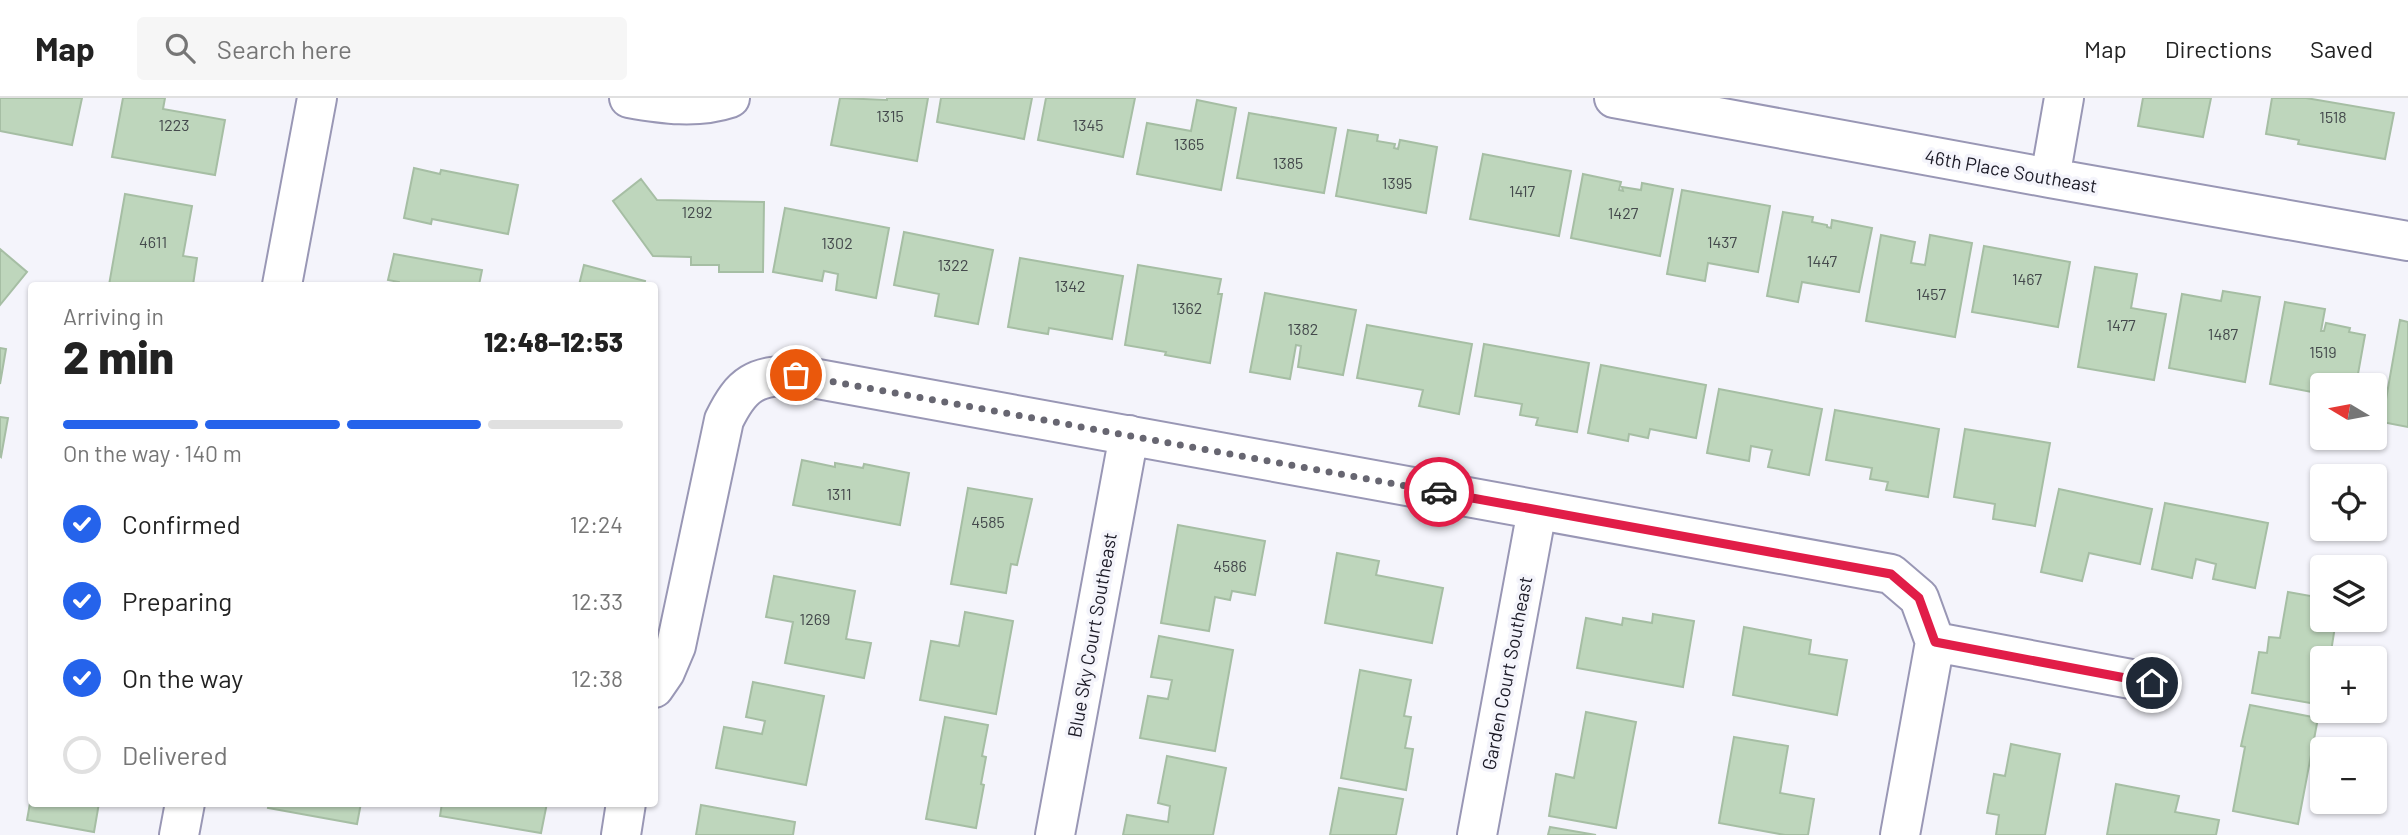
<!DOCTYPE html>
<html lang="en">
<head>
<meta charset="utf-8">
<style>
	:root { --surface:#fff; --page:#f6f6f6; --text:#222; --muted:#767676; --line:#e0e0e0; --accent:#2563eb }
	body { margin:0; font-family:Barlow,sans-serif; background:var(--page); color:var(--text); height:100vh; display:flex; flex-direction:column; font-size:26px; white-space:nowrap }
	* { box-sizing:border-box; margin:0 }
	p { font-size:23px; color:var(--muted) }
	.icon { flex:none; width:38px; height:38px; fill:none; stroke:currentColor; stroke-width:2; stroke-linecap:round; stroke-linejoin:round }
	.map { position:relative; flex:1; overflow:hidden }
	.panel { position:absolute; left:28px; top:184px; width:630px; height:525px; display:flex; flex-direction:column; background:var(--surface); border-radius:7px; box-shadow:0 2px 5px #0004 }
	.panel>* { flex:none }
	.needle { width:46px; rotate:280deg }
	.controls { position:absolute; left:2310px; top:275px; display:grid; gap:14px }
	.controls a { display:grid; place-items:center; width:77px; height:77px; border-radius:7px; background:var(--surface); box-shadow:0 2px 5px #0004; font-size:35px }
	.pin { position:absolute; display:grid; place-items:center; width:60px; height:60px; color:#fff; margin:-30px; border:4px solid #fff; border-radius:50%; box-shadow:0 2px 7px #0007 }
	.courier { position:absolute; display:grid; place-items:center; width:70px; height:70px; margin:-35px; border:5px solid #e11d48; border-radius:50%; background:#fff; color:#222; box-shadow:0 2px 9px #0007 }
	.summary em { font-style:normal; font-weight:800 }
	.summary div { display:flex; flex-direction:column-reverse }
	.summary { display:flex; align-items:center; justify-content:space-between; height:119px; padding:0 35px }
	h1 { font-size:46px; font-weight:800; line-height:52px }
	.bar { display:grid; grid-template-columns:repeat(4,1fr); gap:10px 7px; align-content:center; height:84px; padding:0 35px }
	.bar i { height:9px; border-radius:5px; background:var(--line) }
	.bar .selected { background:var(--accent) }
	.bar p { grid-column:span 4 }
	ol { padding:0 35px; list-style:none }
	li { display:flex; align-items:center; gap:21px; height:77px }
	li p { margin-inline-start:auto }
	li .icon { padding:7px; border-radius:50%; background:var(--accent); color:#fff; stroke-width:4 }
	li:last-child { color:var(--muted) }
	li i { width:38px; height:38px; border:4px solid var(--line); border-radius:50% }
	header { display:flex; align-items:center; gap:42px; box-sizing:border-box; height:98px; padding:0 35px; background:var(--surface); border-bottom:2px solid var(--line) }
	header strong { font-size:33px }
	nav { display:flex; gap:38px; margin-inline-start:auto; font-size:24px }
	.search { width:490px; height:63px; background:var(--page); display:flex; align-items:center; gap:18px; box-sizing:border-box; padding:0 24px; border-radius:7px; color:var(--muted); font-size:26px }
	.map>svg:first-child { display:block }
</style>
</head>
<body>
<header>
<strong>Map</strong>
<div class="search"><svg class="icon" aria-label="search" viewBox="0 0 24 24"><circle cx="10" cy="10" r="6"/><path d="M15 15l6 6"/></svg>Search here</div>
<nav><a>Map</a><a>Directions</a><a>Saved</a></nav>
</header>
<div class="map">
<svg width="2408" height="737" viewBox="0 0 2408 737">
	<rect width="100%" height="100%" fill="#f4f4fb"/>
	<path fill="#bed6bc" stroke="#a6bea4" stroke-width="2" d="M0 0H82L72 47 0 33Z
		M123 0H165L163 11 225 22 215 77 112 59Z
		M840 0 887 2V0H928L917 63 831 47Z
		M941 0H1032L1024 41 937 24Z
		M1046 0H1135L1123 59 1038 42Z
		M2143 0H2211L2203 39 2138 28Z
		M2272 0H2306L2394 15 2385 61 2298 46 2299 42 2266 36Z
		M1197 2 1236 10 1221 92 1137 76 1147 25 1191 33Z
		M1249 15 1336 30 1324 95 1237 80Z
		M1348 32 1378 37 1377 43 1395 46 1394 50 1398 51 1400 42 1437 49 1426 115 1336 98Z
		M1483 56 1571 73 1559 138 1470 121Z
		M414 70 440 76 441 72 518 87 508 136 432 121 431 126 404 120Z
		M1583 76 1621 84 1619 92 1623 93 1622 89 1641 92 1642 85 1673 91 1660 158 1571 140Z
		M641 81 657 102 764 104 763 174H719V167H691V159L653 158 613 103Z
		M1682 92 1770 108 1758 174 1708 165 1705 183 1667 176Z
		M125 96 192 108 183 158 197 160 193 187H109Z
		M785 110 889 130 876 200 836 192 838 176 824 173 822 183 773 174Z
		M1783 114 1813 119 1812 124 1827 127V129L1831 130 1832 122 1872 130 1859 194 1802 184 1798 204 1767 198Z
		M904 134 993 152 978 226 935 218 939 196 894 187Z
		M1881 137 1915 144 1911 165 1925 167 1930 137 1972 145 1955 239 1866 223Z
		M1984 148 2070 164 2058 229 1972 214Z
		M0 151 27 174 0 207Z
		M394 156 482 172 479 187H399V184L388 182Z
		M1020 160 1123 178 1112 241 1049 230 1048 236 1008 229Z
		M584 167 645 183 644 187H579Z
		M1138 167 1221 181 1218 196H1222L1210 265 1165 257 1166 254 1125 247Z
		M2095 169 2137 176 2131 210 2166 216 2154 282 2078 269Z
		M2223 193 2260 199 2245 284 2169 270 2182 196 2221 203Z
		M1265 195 1356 212 1343 277 1298 269 1301 248 1296 247 1290 281 1250 274Z
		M2285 204 2325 211 2321 233H2324L2326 225 2350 230 2349 234 2365 237 2356 287H2322V309L2314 307 2317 295 2270 286Z
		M2400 222 2408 224V329L2382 324Z
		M1367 227 1472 246 1459 316 1419 308 1423 292 1357 280Z
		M1484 246 1589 265 1577 334 1536 327 1538 320 1520 317 1522 306 1475 298Z
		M0 250 6 251 0 286Z
		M1601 267 1706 287 1696 340 1650 331 1648 340 1629 336 1628 343 1588 335Z
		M1719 291 1822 311 1809 377 1768 369 1772 352 1751 348 1749 363 1707 355Z
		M1835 312 1939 331 1928 399 1886 392 1888 384 1870 381 1872 370 1826 362Z
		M0 319 8 320 1 359 0 358Z
		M1965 331 2050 345 2035 428 1993 421 1995 406 1954 399Z
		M802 362 835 369V365L863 370 864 366 909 375 900 427 793 407Z
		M968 390 1032 401 1017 467 1011 466 1006 495 951 486Z
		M2059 391 2152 411 2140 466 2089 455 2082 483 2041 474Z
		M2165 405 2268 425 2255 490 2213 481 2216 466 2196 461 2192 480 2152 471Z
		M1178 427 1265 443 1255 497 1232 493 1230 502 1215 499 1209 533 1161 525Z
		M1337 455 1379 463 1376 477 1443 490 1432 545 1325 525Z
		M774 478 855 493 846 541 871 545 864 580 785 565 793 524 766 519Z
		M2288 494 2322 500V522H2336L2330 560H2322V607L2252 595 2259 554 2267 555 2269 539 2280 540Z
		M965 514 1013 523 996 616 920 602 931 543 959 548Z
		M1653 516 1694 523 1683 589 1577 570 1586 520 1622 527 1623 520 1652 525Z
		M1744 529 1811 542 1809 556 1847 562 1837 617 1733 597Z
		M1159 538 1233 552 1215 653 1140 640 1148 598 1168 601 1172 582 1151 579Z
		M1360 572 1411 582 1404 618 1411 619 1405 650 1413 651 1406 692 1341 680Z
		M753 584 824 598 806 687 716 670 724 629 762 636 765 623 746 619Z
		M2250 607 2318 620 2298 726 2233 713 2245 649 2241 648Z
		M1586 614 1636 624 1616 730 1549 718 1556 676 1574 680Z
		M945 619 988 627 982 658 986 659 981 686 984 687 976 730 926 721Z
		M1734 639 1788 648 1780 695 1814 701 1808 737H1785L1719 725Z
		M2011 646 2060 656 2045 737H1996L1999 717 1987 715 1994 676 2005 678Z
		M1167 658 1226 670 1213 737H1123L1127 717 1168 724 1170 708 1158 705Z
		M2116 686 2179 698 2175 714 2219 722 2216 737H2107Z
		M1339 690 1403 701 1396 737H1330Z
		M32 694V705H99L94 734 27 722Z
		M269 705H361L357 726 268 710Z
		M442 705H547L541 735 440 718Z
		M701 707 795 724 793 737H696Z
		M1550 729 1596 737H1548Z"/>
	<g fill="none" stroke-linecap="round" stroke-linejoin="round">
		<defs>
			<path id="minor" d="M629 0C663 6 697 11 730 0
				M1614 0 2050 80 2408 143
				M2050 80 2064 0
				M282 187 317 0
				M1935 544 2152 585
				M654 590 665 574 676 548 724 322C742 285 755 278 796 277L1891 476 1919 500 1935 544
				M179 737 185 705
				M621 737 626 705
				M1055 737 1129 337
				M1477 737 1537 412
				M1900 737 1935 544"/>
		</defs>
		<use href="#minor" stroke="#9997b5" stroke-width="42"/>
		<use href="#minor" stroke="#fff" stroke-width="38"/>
	</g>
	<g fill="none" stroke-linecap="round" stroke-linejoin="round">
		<path stroke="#676671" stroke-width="7" stroke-dasharray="0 12.6" d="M796 277 1439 394"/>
		<path stroke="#e11d48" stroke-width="9" d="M1439 394 1891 476 1919 500 1935 544 2152 585"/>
	</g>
	<g text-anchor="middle" stroke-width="7" stroke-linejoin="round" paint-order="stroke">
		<g font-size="16" fill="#44494c">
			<text x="890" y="24">1315</text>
			<text x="2333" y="25">1518</text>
			<text x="174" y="33">1223</text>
			<text x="1088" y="33">1345</text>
			<text x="1189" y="52">1365</text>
			<text x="1288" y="71">1385</text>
			<text x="1397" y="91">1395</text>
			<text x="1522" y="99">1417</text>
			<text x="697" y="120">1292</text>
			<text x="1623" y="121">1427</text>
			<text x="153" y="150">4611</text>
			<text x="1722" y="150">1437</text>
			<text x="837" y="151">1302</text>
			<text x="1822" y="169">1447</text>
			<text x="953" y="173">1322</text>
			<text x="2027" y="187">1467</text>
			<text x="1070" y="194">1342</text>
			<text x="1931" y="202">1457</text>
			<text x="1187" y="216">1362</text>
			<text x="2121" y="233">1477</text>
			<text x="1303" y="237">1382</text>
			<text x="2223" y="242">1487</text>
			<text x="2323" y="260">1519</text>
			<text x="839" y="402">1311</text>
			<text x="988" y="430">4585</text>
			<text x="1230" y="474">4586</text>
			<text x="815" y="527">1269</text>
		</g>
		<g font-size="19" fill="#1b1a26" stroke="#f4f4fb">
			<text transform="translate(2011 73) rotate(10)" y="7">46th Place Southeast</text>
			<text transform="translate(1092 537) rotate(-80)" y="7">Blue Sky Court Southeast</text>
			<text transform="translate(1507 575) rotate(-79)" y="7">Garden Court Southeast</text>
		</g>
	</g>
</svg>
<div class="controls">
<a><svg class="needle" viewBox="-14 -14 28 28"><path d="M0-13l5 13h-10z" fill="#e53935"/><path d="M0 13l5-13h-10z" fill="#767676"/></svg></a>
<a><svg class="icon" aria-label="locate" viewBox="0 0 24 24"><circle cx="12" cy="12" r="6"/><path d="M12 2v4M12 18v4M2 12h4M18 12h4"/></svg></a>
<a><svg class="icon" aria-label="layers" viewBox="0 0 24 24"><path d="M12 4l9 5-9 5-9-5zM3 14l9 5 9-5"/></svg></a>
<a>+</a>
<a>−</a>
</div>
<div class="pin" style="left:796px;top:277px;background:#ea580c"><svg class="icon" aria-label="bag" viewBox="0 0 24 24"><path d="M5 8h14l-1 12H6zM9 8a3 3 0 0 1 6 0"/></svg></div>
<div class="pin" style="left:2152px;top:585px;background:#1f2937"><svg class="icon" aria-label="home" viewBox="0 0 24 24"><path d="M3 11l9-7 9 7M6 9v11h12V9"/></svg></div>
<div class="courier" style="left:1439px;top:394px"><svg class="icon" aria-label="car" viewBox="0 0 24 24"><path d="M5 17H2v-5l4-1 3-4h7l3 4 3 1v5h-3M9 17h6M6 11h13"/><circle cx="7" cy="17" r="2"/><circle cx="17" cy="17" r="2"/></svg></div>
<section class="panel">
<div class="summary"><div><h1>2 min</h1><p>Arriving in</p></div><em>12:48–12:53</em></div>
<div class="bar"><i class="selected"></i><i class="selected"></i><i class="selected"></i><i></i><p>On the way · 140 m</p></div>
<ol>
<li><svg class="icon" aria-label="check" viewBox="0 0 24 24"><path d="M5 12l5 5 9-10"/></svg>Confirmed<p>12:24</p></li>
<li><svg class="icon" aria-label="check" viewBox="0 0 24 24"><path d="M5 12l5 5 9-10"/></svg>Preparing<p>12:33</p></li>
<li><svg class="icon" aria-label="check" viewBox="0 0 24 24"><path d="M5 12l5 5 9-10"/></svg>On the way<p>12:38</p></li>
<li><i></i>Delivered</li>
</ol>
</section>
</div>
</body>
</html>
